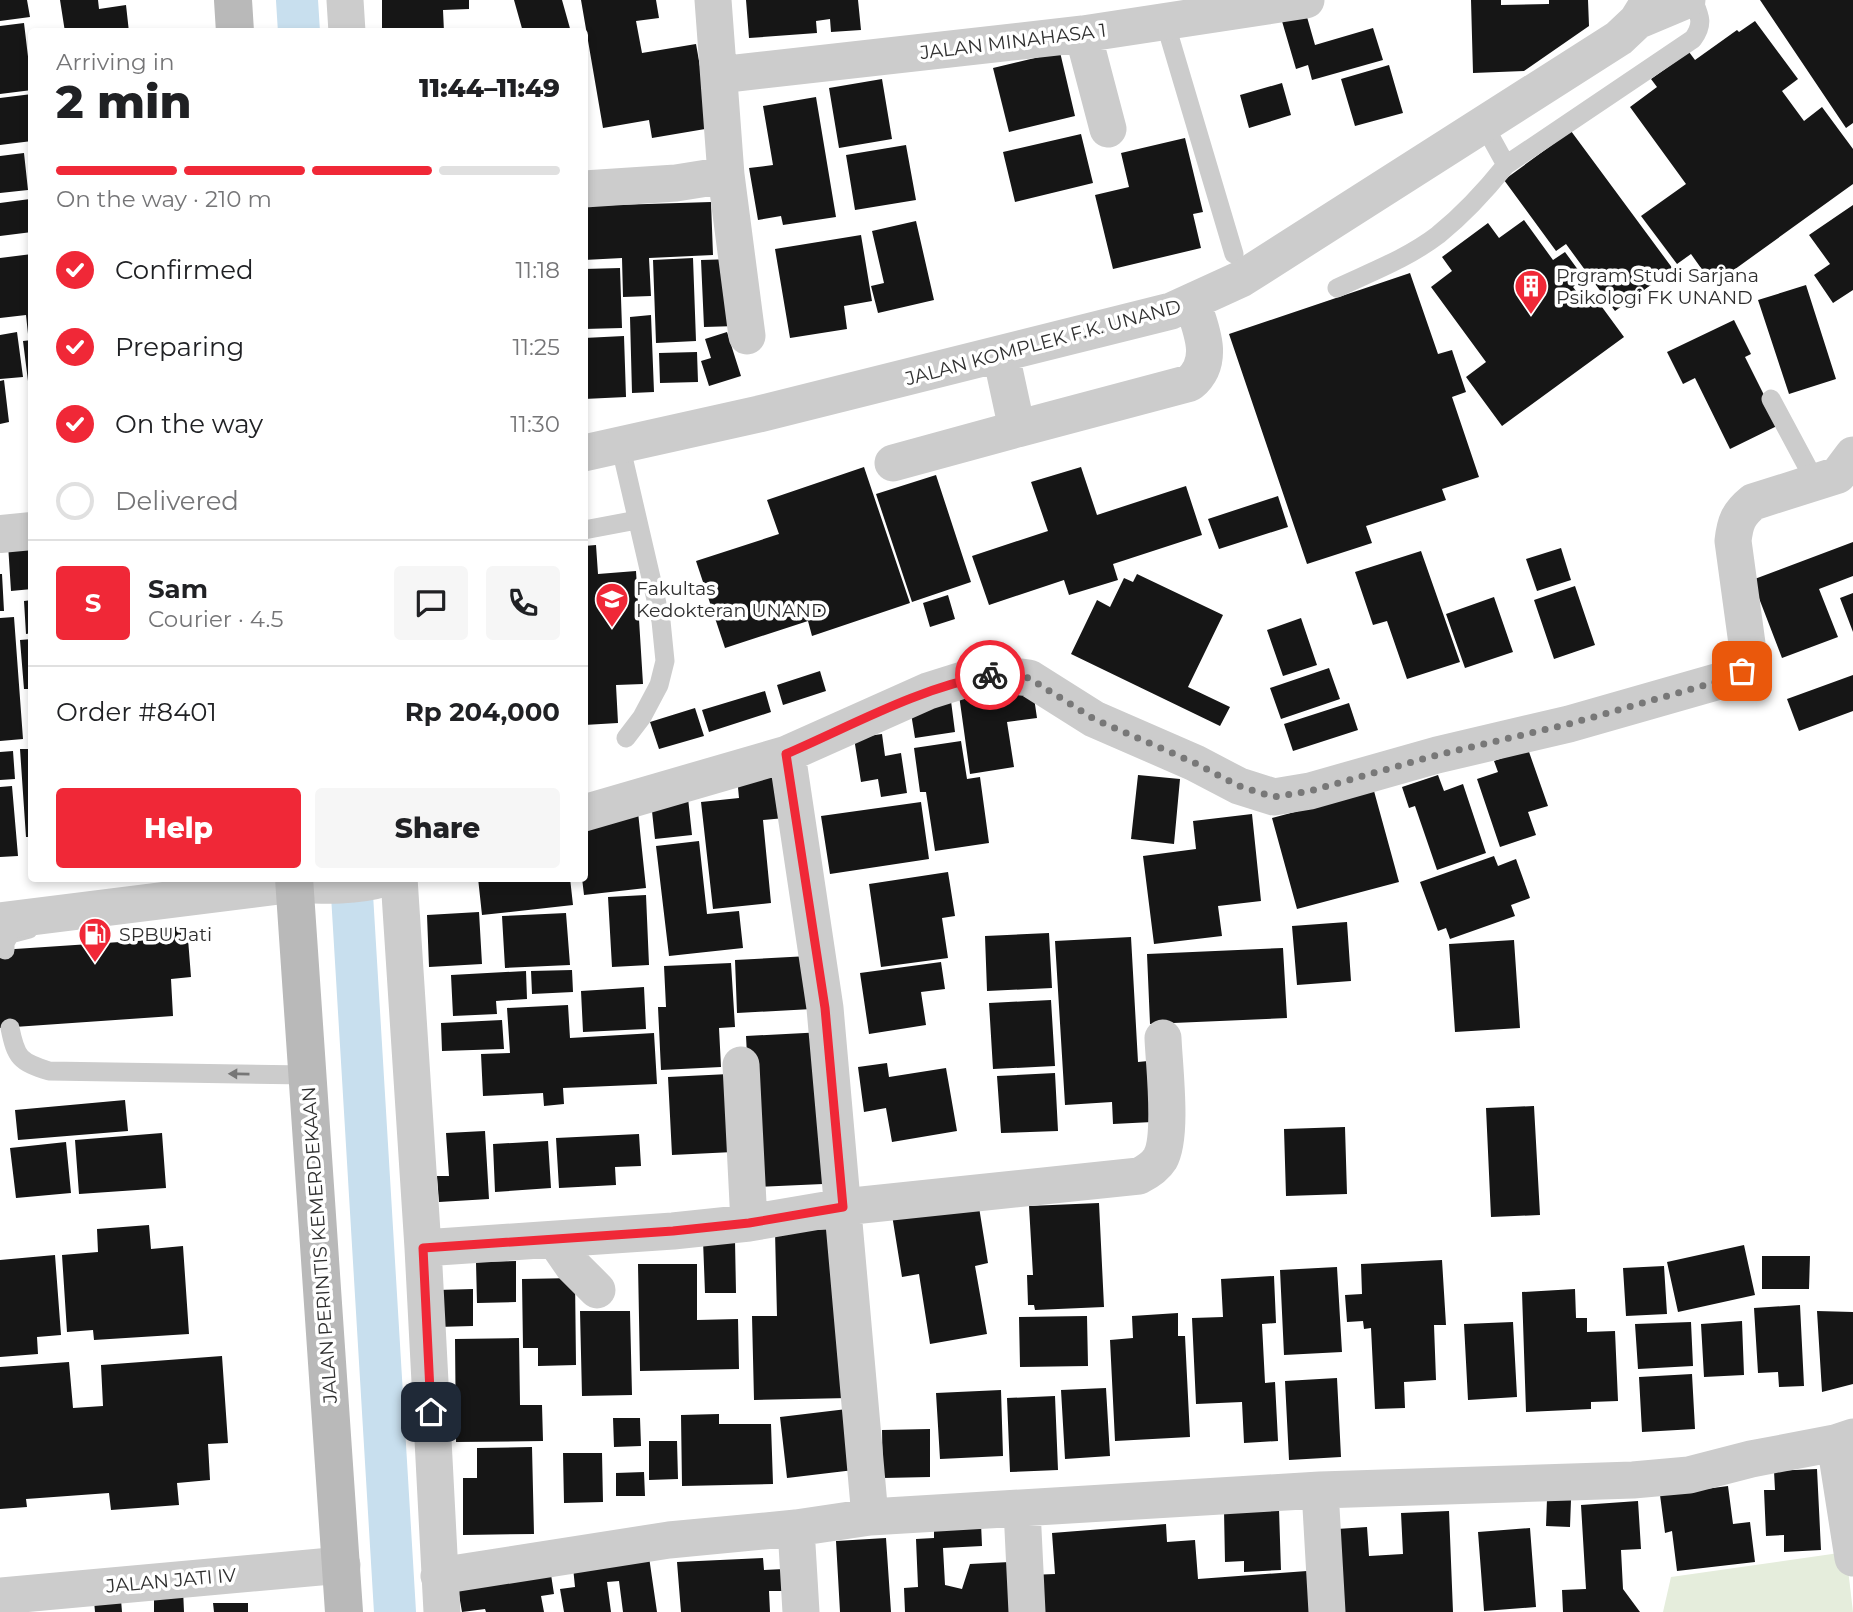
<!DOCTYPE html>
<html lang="en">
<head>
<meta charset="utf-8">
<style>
	:root { --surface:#fff; --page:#f6f6f6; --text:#202124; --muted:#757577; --line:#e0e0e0; --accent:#f02837 }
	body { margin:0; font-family:Montserrat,sans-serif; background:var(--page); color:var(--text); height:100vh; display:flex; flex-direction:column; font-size:26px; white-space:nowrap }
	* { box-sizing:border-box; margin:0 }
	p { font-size:23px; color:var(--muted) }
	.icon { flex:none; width:38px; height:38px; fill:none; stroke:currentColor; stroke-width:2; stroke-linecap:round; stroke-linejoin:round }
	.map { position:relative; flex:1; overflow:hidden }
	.sheet { position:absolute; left:28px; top:28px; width:560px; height:854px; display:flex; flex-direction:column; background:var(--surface); border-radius:7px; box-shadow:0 4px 10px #0003 }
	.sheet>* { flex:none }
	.pin { position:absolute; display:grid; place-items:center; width:60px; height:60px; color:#fff; margin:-30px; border-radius:14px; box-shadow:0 4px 10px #0006 }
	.courier { position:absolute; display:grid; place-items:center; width:70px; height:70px; margin:-35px; border:5px solid #f02837; border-radius:50%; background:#fff; color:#222; box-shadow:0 2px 9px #0007 }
	.head em { font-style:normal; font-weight:800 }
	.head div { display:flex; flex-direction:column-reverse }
	.head { display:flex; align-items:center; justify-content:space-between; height:119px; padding:0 28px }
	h1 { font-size:46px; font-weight:800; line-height:52px }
	.bar { display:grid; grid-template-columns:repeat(4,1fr); gap:10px 7px; align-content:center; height:84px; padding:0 28px }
	.bar i { height:9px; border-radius:5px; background:var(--line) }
	.bar .selected { background:var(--accent) }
	.bar p { grid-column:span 4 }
	.line { display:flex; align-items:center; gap:18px; padding:0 28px; border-top:2px solid var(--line) }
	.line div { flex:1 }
	.round { display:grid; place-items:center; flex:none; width:74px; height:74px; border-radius:7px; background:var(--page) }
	ol { padding:0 28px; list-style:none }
	li { display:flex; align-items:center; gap:21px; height:77px }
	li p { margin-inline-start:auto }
	li .icon { padding:7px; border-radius:50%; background:var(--accent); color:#fff; stroke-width:4 }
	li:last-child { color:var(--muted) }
	li i { width:38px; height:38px; border:4px solid var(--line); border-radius:50% }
	.primary-button { display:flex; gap:14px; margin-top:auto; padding:14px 28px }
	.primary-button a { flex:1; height:80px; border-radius:7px; background:var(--accent); color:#fff; font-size:28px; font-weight:800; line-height:80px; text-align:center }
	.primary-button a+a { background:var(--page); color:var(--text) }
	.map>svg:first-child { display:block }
</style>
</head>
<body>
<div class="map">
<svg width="1853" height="1612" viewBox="0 0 1853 1612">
	<rect width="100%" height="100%" fill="#fff"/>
	<path fill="#e5eddc" d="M1846 1552 1853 1612H1663L1671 1577Z"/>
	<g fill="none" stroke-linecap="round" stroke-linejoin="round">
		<path stroke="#c8dfee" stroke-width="42" d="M297 0 299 32
			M351 878 395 1612"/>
	</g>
	<path fill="#161616" d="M0 0H27L30 17 0 21Z
		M60 0H98L99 9 126 5 129 32H65Z
		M382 0H469V9L443 10 444 32H382Z
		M514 0H562L571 32H523Z
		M581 0H656L659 18 636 21 642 53 696 44 711 128 652 138 649 120 603 128Z
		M746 0H858L861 30 831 32 830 19 816 21 817 33 749 38Z
		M1471 0H1501V5L1549 4V0H1588L1589 26 1524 71 1473 73Z
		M1760 0H1853V123L1846 128Z
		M1303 3 1315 45 1373 28 1383 60 1312 80 1308 65 1296 69 1279 11Z
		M1755 21 1798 79 1782 91 1804 121 1822 107 1853 149V184L1713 285 1691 254 1677 264 1641 216 1686 184 1630 107 1657 87 1651 79 1689 52 1695 60 1737 30 1739 32Z
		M24 23 32 90 0 94V26Z
		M1060 52 1075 116 1009 132 993 68Z
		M1389 65 1403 113 1355 126 1341 79Z
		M882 79 892 139 839 148 829 88Z
		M1282 83 1291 115 1249 128 1240 95Z
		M32 94V141L0 145V98Z
		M816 97 836 217 783 225 781 216 758 220 749 168 773 165 763 106Z
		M1571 131 1673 269 1615 311 1566 244 1556 251 1504 180Z
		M1081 134 1093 183 1015 202 1003 152Z
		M1185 138 1203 212 1193 214 1201 248 1113 269 1095 195 1129 187 1121 153Z
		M906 145 916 200 855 210 846 155Z
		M24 153 28 190 0 193V156Z
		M30 199 32 232 0 236V203Z
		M711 202 713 255 649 258 651 296 623 297 622 258 584 260V206Z
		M1853 205V290L1833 303 1814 275 1830 264 1809 235Z
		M1524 220 1553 260 1565 252 1584 278 1573 287 1579 295 1588 288 1624 337 1502 426 1466 377 1486 362 1431 287 1452 271 1442 257 1488 223 1499 238Z
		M916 221 934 300 878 313 871 286 884 283 872 231Z
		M861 235 872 301 844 306 847 329 790 338 775 249Z
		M32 254V333L28 334 26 315 0 318V258Z
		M693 258 696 341 656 343 653 260Z
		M734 259 737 326 704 327 701 260Z
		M620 268 622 328 584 329V269Z
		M1410 273 1438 354 1452 350 1466 392 1452 397 1479 477 1442 489 1446 500 1366 526 1372 543 1307 564 1229 334Z
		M1806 285 1836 379 1789 394 1758 300Z
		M651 315 654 392 632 393 630 317Z
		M1734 320 1751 354 1745 357 1779 425 1730 449 1695 378 1683 384 1667 352Z
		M17 332 23 377 0 379V335Z
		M727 332 741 376 709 386 701 361 711 358 705 339Z
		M624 336 626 397 584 399V338Z
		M32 340V397H30L23 341Z
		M697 352 698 382 660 383 659 353Z
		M4 380 9 422 0 424V381Z
		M864 467 910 603 812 636 808 621 725 648 696 561 779 534 767 500Z
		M1081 467 1097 515 1186 486 1202 535 1113 564 1118 580 1069 595 1064 580 989 605 972 556 1048 531 1031 482Z
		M936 475 971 582 912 602 876 494Z
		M1278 496 1288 527 1219 549 1208 519Z
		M32 542V589L11 591 8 544Z
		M1853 542V576L1819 589 1838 637 1782 658 1752 580Z
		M596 545 598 574 636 571 643 684 616 685 618 723 584 725V546Z
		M1561 548 1571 580 1537 591 1526 559Z
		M1421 551 1460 662 1407 679 1387 621 1373 625 1355 572Z
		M0 574H2L4 611H0Z
		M1137 574 1223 615 1188 687 1230 707 1220 726 1071 654 1097 600 1110 607 1124 578 1133 582Z
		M1575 586 1595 645 1554 659 1534 600Z
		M1853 593V632L1840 598Z
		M948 595 955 619 930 627 923 603Z
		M1494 597 1513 652 1465 668 1446 614Z
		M32 600V633L26 634 24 601Z
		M14 617 23 739 0 741V618Z
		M1301 618 1317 665 1283 676 1267 630Z
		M32 639V689H24L20 640Z
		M1329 668 1340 699 1281 719 1270 688Z
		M820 671 826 691 783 705 777 685Z
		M1853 675V711L1799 731 1787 699Z
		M1032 684 1037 718 1007 722 1014 767 970 774 959 695Z
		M765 691 771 712 709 732 702 710Z
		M951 701 955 732 915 738 910 707Z
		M1349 703 1358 730 1293 751 1284 724Z
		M695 708 704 736 659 749 650 722Z
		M882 734 885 756 901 753 907 793 881 797 878 779 861 782 854 738Z
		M961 741 967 779 980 777 989 843 935 851 926 792H920L914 748Z
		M20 749H32V837H26Z
		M1528 749 1548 806 1528 812 1536 835 1500 847 1477 779 1498 772 1494 761Z
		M13 751 15 779 0 780V752Z
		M780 773 785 818 763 820 771 903 713 909 701 802 739 798 737 777Z
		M1138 775 1180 779 1174 844 1131 839Z
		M1438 775 1444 791 1463 784 1486 853 1437 870 1415 806 1409 808 1402 787Z
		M12 786 18 856 0 857V787Z
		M1374 791 1399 882 1297 909 1272 818Z
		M688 798 692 835 655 839 651 802Z
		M921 802 929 859 830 874 821 816Z
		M638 812 646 888 584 895 582 878H584V818Z
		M1252 814 1261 901 1218 906 1222 936 1154 944 1143 856 1196 849 1193 821Z
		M699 841 707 914 739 911 743 948 669 956 656 846Z
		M1494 856 1498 866 1516 859 1530 898 1511 905 1515 916 1450 939 1446 928 1438 931 1420 882Z
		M948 872 955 916 942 918 948 958 881 967 869 884Z
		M478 878H570L573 905 482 915Z
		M646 895 649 965 612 967 608 897Z
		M479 912 482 964 429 967 427 915Z
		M566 913 570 965 505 968 502 916Z
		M1347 922 1351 981 1297 985 1292 926Z
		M187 926 191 977 171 979 173 1016 0 1028V950L150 940 149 929Z
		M1049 933 1052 988 987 991 985 936Z
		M1131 937 1138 1062 1148 1061 1152 1122 1113 1124 1112 1102 1065 1105 1055 941Z
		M1514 940 1520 1028 1455 1032 1449 944Z
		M1283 948 1287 1018 1150 1024 1147 954Z
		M809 956 812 1009 737 1013 735 960Z
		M941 962 945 989 921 992 926 1025 869 1034 860 973Z
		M731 963 735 1027 719 1028 721 1067 661 1070 658 1007H666L664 966Z
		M572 970 573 992 532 994 531 971Z
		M526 971 527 999 496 1001 497 1014 453 1016 451 975Z
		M644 987 646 1029 583 1032 581 991Z
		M1051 1000 1055 1066 993 1069 989 1003Z
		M568 1005 570 1038 654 1033 657 1084 563 1088 564 1104 544 1106 543 1093 483 1096 481 1054 510 1053 507 1008Z
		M502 1020 504 1049 442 1051 441 1023Z
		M824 1032 823 1184 754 1187 746 1036Z
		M887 1063 889 1077 946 1068 957 1131 892 1142 886 1108 864 1112 858 1067Z
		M1055 1073 1058 1131 1001 1133 997 1076Z
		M729 1074 733 1152 672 1155 668 1077Z
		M125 1100 128 1131 18 1140 15 1110Z
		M1534 1106 1540 1215 1491 1217 1486 1108Z
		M1345 1127 1347 1194 1286 1196 1284 1129Z
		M485 1131 489 1199 439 1202 437 1176H449L446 1133Z
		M162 1133 166 1188 79 1194 75 1140Z
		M639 1134 641 1166 615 1167 616 1185 559 1188 556 1138Z
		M548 1141 551 1188 495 1192 493 1144Z
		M66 1142 71 1193 16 1198 10 1148Z
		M978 1201 988 1263 975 1266 987 1334 930 1344 919 1274 902 1277 892 1215Z
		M1099 1203 1104 1307 1035 1310 1034 1305H1028L1027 1275H1033L1029 1206Z
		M149 1225 151 1249 183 1246 189 1334 94 1340 93 1330 67 1332 62 1255 98 1252 97 1229Z
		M844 1229 849 1398 754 1400 752 1316H777L775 1231Z
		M703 1240H735L736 1293H705Z
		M1744 1245 1755 1295 1678 1312 1667 1262Z
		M55 1255 61 1335 37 1337 38 1354 0 1357V1260Z
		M1762 1256H1810L1809 1289H1762Z
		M1442 1260 1446 1325H1434L1436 1380 1404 1382 1405 1408 1375 1409 1371 1328 1364 1329 1363 1321 1347 1322 1345 1295 1362 1294 1361 1264Z
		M516 1261V1302L477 1303 476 1262Z
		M638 1264H697V1320L738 1319 739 1369 640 1371Z
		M1664 1266 1667 1314 1626 1316 1623 1268Z
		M1337 1267 1342 1352 1284 1355 1280 1270Z
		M1274 1276 1276 1323 1262 1324 1265 1383 1275 1382 1278 1441 1244 1443 1242 1402 1196 1404 1192 1318 1223 1317 1221 1279Z
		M575 1278 576 1365 538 1366V1348H523L522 1279Z
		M473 1289V1326L437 1327V1290Z
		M1575 1289 1576 1318H1587V1332L1615 1331 1618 1401 1591 1402V1409L1526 1412 1522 1292Z
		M1800 1305 1804 1386 1779 1387 1778 1372 1758 1373 1754 1308Z
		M580 1311H630L632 1395 582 1396Z
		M1817 1311 1853 1312V1384L1822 1392Z
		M1178 1313V1336H1185L1190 1437 1115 1441 1110 1340 1133 1338 1132 1316Z
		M1087 1316 1088 1366 1020 1367 1019 1317Z
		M1742 1321 1744 1375 1704 1377 1701 1324Z
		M1513 1322 1517 1397 1468 1400 1464 1324Z
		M1691 1322 1693 1366 1638 1369 1635 1324Z
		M519 1338 520 1405H542L543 1441 456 1442 455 1339Z
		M222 1356 228 1443 208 1444 210 1480 177 1483 179 1505 111 1510 109 1493 26 1499 27 1507 0 1509V1367L69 1362 73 1408 103 1406 101 1365Z
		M1692 1374 1695 1429 1642 1432 1639 1377Z
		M1337 1378 1341 1457 1289 1460 1285 1381Z
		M1106 1388 1110 1456 1065 1459 1061 1390Z
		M1001 1390 1003 1456 940 1459 936 1393Z
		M1055 1396 1058 1470 1010 1472 1007 1398Z
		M847 1409 854 1470 787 1478 780 1417Z
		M719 1414V1424H771L773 1484 682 1486 681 1415Z
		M613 1418H640L641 1446 614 1447Z
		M930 1429V1477L883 1478 882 1430Z
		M649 1441H677L678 1479 649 1480Z
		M532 1447 534 1534 463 1535V1478H477V1448Z
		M563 1453H602L603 1502 564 1503Z
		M1817 1469 1821 1550 1784 1552V1535L1766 1536 1764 1490H1775L1774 1471Z
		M644 1472 645 1496H616V1473Z
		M1728 1486 1733 1524 1750 1522 1755 1562 1677 1571 1672 1531 1665 1533 1660 1495Z
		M1547 1499 1571 1500 1570 1527 1546 1526Z
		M1638 1501 1641 1549 1621 1550 1623 1589 1640 1612H1563L1562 1590 1586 1589 1581 1505Z
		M1279 1509 1281 1570 1244 1572V1561L1225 1562 1224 1510Z
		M1449 1511 1453 1612H1340L1337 1529 1367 1527 1369 1556 1403 1554 1401 1513Z
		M981 1523 982 1546 943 1548 945 1585 962 1589 970 1564 1010 1562 1013 1612H905L904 1588 918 1587 916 1539 934 1538V1525Z
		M1166 1524 1167 1542 1195 1540 1198 1579 1307 1571 1310 1612H1039L1030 1575 1055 1574 1052 1533Z
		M1530 1528 1536 1607 1484 1611 1478 1532Z
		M886 1538 891 1612H840L836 1541Z
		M649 1557 657 1612H623L619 1581 607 1582 611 1612H564L560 1589 575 1587 573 1567Z
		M763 1558 764 1570 784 1569 785 1591H769L770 1612H681L677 1562Z
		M550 1568 554 1594 541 1596 544 1612H486L485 1609 462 1612 457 1583Z
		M120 1587 122 1612H95L93 1589Z
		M183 1589 184 1612H154V1590Z
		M213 1603H248V1612H214Z"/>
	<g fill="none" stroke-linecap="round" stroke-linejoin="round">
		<path stroke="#ccc" stroke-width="19" d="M1165 22 1234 254
			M1506 165 1693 39C1704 24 1700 16 1693 0
			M1337 288C1371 272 1408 258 1438 235 1464 214 1486 190 1506 165L1484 125
			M1771 399 1816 483
			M620 444 661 621 665 661 659 685 642 717 626 738
			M584 530 637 520
			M5 950V943L10 934 29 929
			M10 1028C16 1058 20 1062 49 1071L308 1075"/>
		<path stroke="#ccc" stroke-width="37" d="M345 0 347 32
			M713 0 726 175 747 336
			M1637 21 1687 0
			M1083 34 1108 129
			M719 75 1083 34 1306 0
			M584 189 676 183 726 175
			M1001 355 1017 429 1190 383C1216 361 1201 329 1192 302
			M584 453 759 414 1171 311 1241 279 1619 38 1637 21 1650 0
			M893 463 1017 429
			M787 754 825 1008 870 1517
			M584 813 787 754 928 691 963 680 998 674 1029 678 1094 719 1195 763 1239 786 1274 797 1310 791 1437 755 1569 724 1730 678 1742 671 1746 662 1748 651 1733 541C1735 523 1738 514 1753 502L1838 475 1853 455
			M399 878 423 1248 442 1612
			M0 921 295 884C324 886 357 887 385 878
			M741 1065 749 1223
			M555 1240 573 1266 597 1290
			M423 1248 673 1231 749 1223 843 1207 1139 1176C1147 1172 1155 1167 1160 1159 1173 1137 1164 1065 1163 1038
			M1835 1443 1853 1558
			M1320 1490 1327 1612
			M1022 1509 1027 1612
			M796 1528 801 1612
			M439 1576 669 1540 796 1528 870 1517 1320 1490 1633 1480 1689 1475 1751 1459 1835 1443 1853 1437
			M0 1596 342 1565"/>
		<path stroke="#ccc" stroke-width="38" d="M0 534 32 531"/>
		<path stroke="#b9b9b9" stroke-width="38" d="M233 0 235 32
			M294 878 344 1612"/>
	</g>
	<defs><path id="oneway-solid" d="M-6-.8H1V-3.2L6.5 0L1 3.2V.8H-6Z" transform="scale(1.75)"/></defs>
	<use fill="#767676" href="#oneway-solid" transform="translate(239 1074) rotate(-179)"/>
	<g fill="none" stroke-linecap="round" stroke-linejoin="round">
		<path stroke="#787878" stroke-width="7" stroke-dasharray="0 12.6" d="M990 675 998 674 1029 678 1094 719 1195 763 1239 786 1274 797 1310 791 1437 755 1569 724 1730 678 1742 671"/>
		<path stroke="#f02837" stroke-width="9" d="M431 1412 423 1248 673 1231 749 1223 843 1207 825 1008 786 754C853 725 918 688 990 675"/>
	</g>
	<defs>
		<symbol id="building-pin" viewBox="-11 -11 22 30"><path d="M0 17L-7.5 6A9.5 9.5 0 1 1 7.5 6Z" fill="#f02837" stroke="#fff"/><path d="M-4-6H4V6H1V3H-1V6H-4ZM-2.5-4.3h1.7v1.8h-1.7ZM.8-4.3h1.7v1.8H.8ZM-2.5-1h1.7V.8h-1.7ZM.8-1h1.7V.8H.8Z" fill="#fff"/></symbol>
		<symbol id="university-pin" viewBox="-11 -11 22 30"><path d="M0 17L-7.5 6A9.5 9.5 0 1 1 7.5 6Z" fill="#f02837" stroke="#fff"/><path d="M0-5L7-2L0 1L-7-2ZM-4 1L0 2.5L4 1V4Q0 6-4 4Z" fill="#fff"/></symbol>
		<symbol id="fuel-pin" viewBox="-11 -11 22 30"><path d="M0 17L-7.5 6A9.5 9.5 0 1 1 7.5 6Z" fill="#f02837" stroke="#fff"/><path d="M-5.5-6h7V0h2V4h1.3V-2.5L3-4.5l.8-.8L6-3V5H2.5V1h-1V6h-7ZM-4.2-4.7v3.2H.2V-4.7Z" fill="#fff"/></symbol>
	</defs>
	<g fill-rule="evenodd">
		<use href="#building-pin" x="1512" y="267" width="38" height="52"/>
		<use href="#university-pin" x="593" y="580" width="38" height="52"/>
		<use href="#fuel-pin" x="76" y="915" width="38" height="52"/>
	</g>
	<g text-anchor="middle" stroke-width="7" stroke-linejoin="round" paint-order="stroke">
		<g font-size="19" fill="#2f2f2f" stroke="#fff">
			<text transform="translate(1013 41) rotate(-7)" y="7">JALAN MINAHASA 1</text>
			<text transform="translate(1043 342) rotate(-15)" y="7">JALAN KOMPLEK F.K. UNAND</text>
			<text transform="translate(319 1245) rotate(-94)" y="7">JALAN PERINTIS KEMERDEKAAN</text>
			<text transform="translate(171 1580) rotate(-5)" y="7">JALAN JATI IV</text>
		</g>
		<g font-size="19" fill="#2f2f2f" stroke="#fff" text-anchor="start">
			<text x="1556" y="282">Prgram Studi Sarjana<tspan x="1556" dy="22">Psikologi FK UNAND</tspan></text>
			<text x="636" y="595">Fakultas<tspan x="636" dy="22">Kedokteran UNAND</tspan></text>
			<text x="119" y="941">SPBU Jati</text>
		</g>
	</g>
</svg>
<div class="pin" style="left:1742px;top:671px;background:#ea580c"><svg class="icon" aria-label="bag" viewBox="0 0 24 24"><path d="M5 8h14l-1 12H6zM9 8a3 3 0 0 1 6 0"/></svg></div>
<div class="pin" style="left:431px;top:1412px;background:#1f2937"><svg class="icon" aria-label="home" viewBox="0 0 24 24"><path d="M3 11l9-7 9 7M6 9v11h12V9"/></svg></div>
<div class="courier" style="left:990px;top:675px"><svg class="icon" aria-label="bike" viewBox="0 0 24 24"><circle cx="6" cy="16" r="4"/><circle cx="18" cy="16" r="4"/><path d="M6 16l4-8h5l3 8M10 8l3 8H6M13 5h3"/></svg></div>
<section class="sheet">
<div class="head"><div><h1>2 min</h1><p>Arriving in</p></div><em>11:44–11:49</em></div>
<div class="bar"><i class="selected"></i><i class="selected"></i><i class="selected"></i><i></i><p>On the way · 210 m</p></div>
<ol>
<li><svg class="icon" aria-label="check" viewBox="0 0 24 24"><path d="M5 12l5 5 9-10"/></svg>Confirmed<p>11:18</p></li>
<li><svg class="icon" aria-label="check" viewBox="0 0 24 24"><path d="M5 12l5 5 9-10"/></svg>Preparing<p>11:25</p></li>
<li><svg class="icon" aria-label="check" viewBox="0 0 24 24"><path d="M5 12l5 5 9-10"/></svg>On the way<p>11:30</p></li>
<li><i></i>Delivered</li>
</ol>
<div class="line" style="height:126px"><b class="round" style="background:var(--accent);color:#fff">S</b><div><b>Sam</b><p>Courier · 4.5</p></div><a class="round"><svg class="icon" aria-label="chat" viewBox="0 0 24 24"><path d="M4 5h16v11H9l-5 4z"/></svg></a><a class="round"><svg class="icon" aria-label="phone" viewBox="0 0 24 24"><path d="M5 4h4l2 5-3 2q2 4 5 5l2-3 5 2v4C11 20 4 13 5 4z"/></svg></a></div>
<div class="line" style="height:91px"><div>Order #8401</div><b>Rp 204,000</b></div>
<div class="primary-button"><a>Help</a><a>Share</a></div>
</section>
</div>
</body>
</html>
